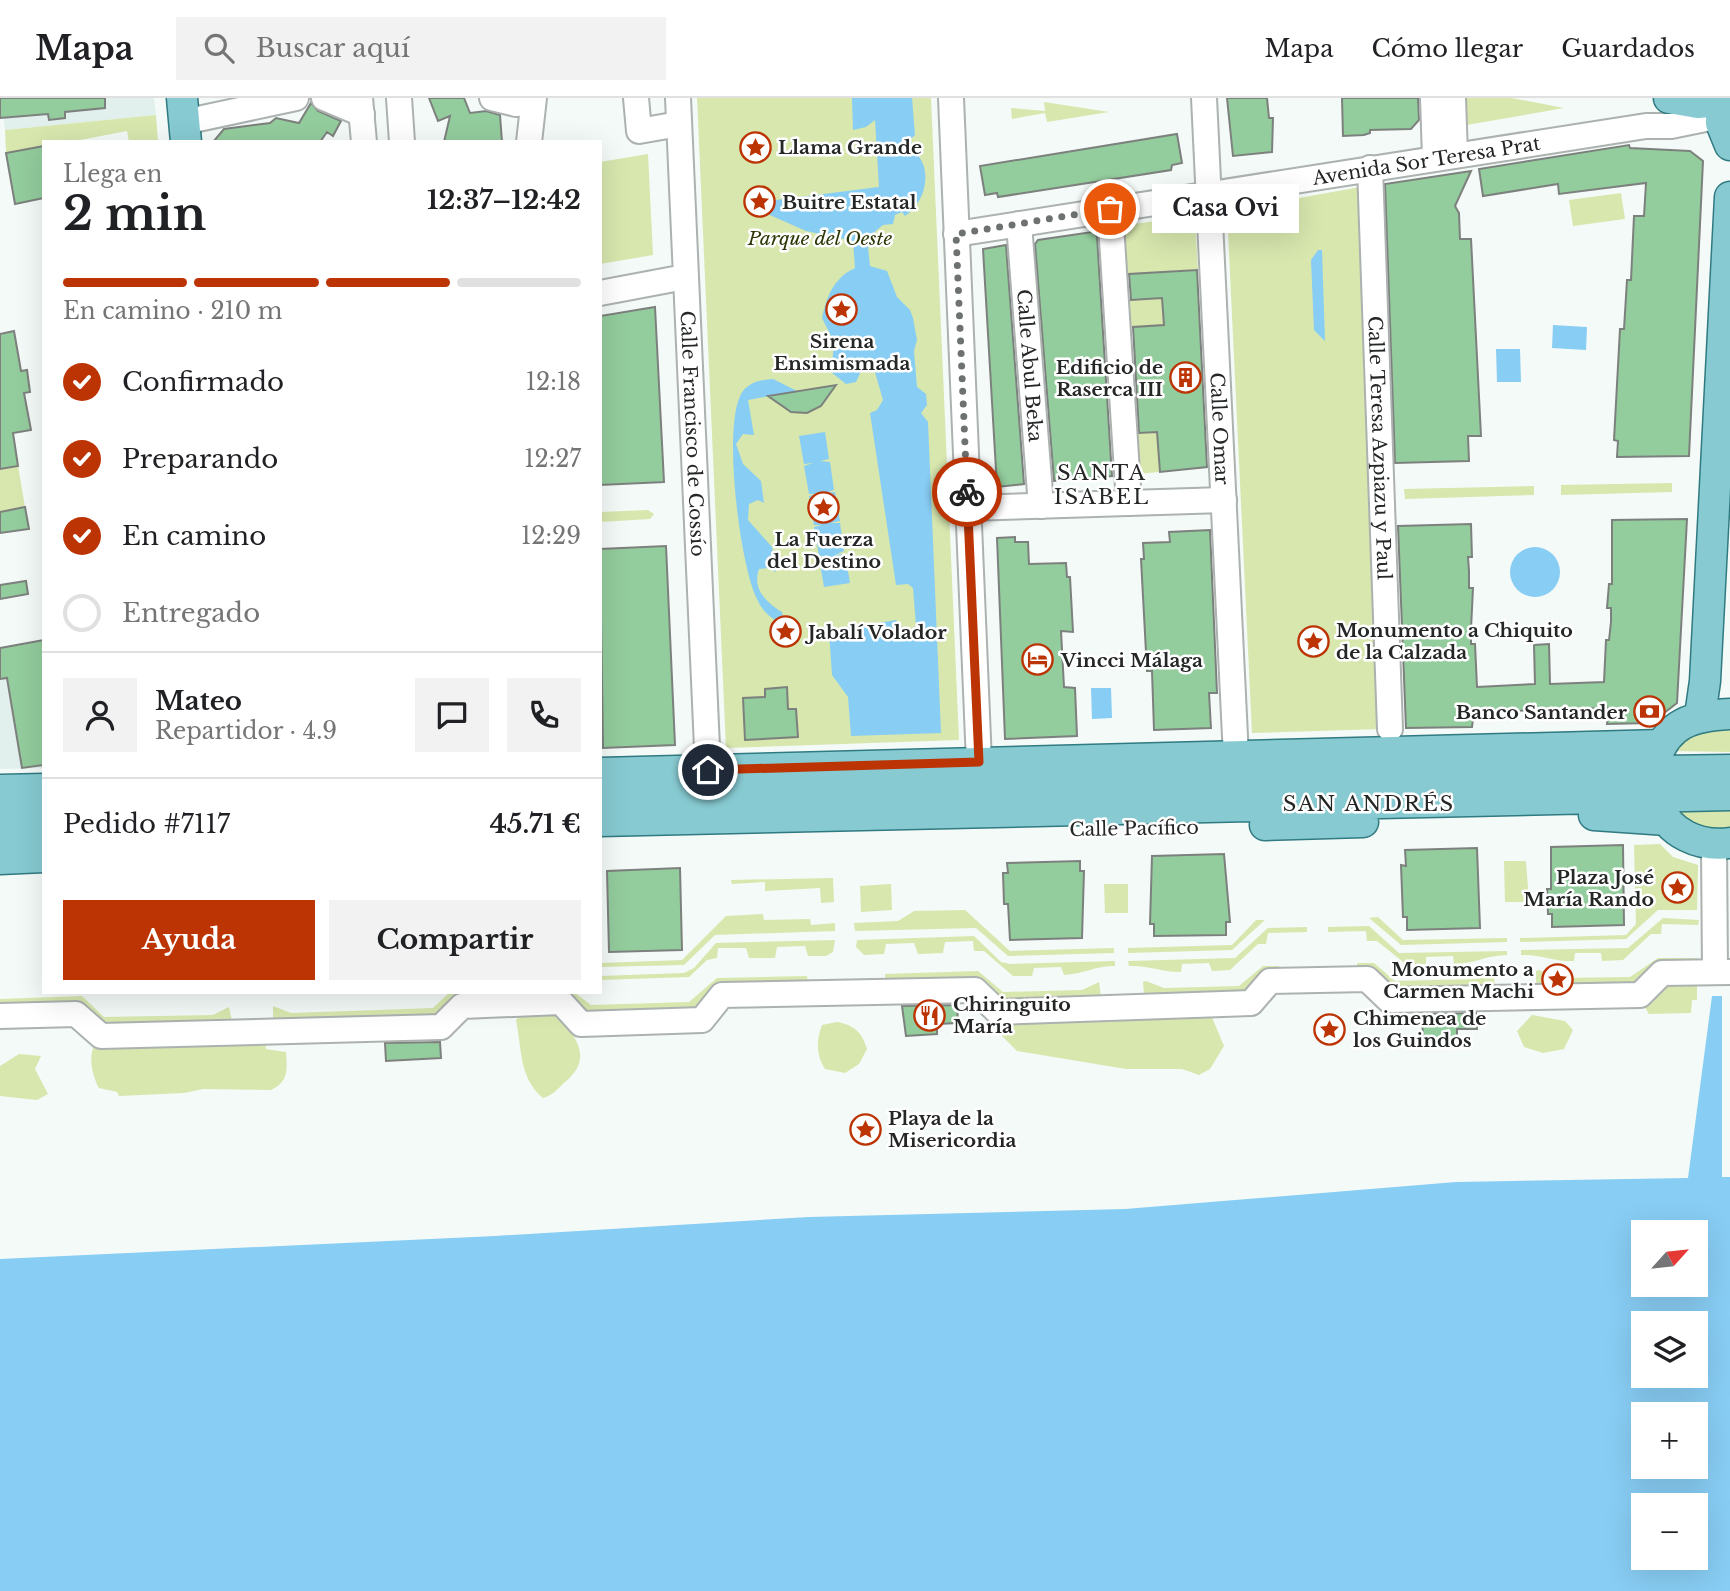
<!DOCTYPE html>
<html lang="es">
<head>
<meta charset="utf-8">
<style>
	:root { --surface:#fff; --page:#f2f2f2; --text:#202124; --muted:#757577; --line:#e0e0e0; --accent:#bd3404 }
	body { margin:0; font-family:"Libre Baskerville",serif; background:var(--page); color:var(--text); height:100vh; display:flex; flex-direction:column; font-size:26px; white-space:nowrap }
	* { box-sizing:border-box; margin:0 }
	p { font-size:23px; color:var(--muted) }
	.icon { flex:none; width:38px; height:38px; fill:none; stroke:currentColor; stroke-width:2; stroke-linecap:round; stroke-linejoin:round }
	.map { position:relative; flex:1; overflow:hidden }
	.details { position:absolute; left:42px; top:42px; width:560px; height:854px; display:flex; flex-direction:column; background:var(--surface); border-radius:0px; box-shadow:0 7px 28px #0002 }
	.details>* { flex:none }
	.needle { width:46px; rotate:63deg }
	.fabs { position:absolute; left:1631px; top:1122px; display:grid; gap:14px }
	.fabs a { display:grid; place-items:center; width:77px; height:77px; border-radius:0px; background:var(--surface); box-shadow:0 7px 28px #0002; font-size:35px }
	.pin { position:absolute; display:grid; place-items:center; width:60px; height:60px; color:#fff; margin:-30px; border:4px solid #fff; border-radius:50%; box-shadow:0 2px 7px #0007 }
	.courier { position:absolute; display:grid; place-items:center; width:70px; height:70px; margin:-35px; border:5px solid #bd3404; border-radius:50%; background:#fff; color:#222; box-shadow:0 2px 9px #0007 }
	.bubble { position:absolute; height:49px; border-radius:0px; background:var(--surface); box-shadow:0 7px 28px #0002; font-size:23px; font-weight:700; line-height:49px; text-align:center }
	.summary em { font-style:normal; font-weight:700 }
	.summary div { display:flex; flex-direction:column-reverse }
	.summary { display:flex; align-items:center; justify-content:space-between; height:119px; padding:0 21px }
	h1 { font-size:46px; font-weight:700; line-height:52px }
	.bar { display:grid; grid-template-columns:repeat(4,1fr); gap:10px 7px; align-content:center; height:84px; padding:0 21px }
	.bar i { height:9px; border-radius:5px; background:var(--line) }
	.bar .active { background:var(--accent) }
	.bar p { grid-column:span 4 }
	.line { display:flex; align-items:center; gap:18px; padding:0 21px; border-top:2px solid var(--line) }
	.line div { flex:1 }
	.round { display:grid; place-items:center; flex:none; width:74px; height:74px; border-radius:0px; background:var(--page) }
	ol { padding:0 21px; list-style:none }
	li { display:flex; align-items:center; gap:21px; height:77px }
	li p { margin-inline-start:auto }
	li .icon { padding:7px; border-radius:50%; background:var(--accent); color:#fff; stroke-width:4 }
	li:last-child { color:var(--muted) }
	li i { width:38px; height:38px; border:4px solid var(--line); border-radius:50% }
	.cta { display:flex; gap:14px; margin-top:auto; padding:14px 21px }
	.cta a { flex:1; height:80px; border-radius:0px; background:var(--accent); color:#fff; font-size:28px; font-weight:700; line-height:80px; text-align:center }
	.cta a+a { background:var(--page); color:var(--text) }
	header { display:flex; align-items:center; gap:42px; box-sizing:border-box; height:98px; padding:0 35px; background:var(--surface); border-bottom:2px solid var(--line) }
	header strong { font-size:33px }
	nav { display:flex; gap:38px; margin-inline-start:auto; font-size:24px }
	.search { width:490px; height:63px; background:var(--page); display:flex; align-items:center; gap:18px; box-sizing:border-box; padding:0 24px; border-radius:0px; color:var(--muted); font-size:26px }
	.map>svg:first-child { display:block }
</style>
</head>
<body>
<header>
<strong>Mapa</strong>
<div class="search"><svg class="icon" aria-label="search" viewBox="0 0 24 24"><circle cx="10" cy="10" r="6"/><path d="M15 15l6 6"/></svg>Buscar aquí</div>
<nav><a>Mapa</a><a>Cómo llegar</a><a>Guardados</a></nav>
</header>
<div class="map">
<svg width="1730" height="1493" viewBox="0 0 1730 1493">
	<rect width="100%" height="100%" fill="#f4faf8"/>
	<path fill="#e1f0ec" d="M2 0H154L156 17 5 32Z
		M44 542V670L0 671V552Z"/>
	<path fill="#d7e7ae" d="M697 0H931L959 642 726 650Z
		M1461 0H1512L1564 10 1461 28Z
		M1044 4 1109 14 1047 24 1045 15 1012 21 1011 10 1045 13Z
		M156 17 158 44H129L127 33 70 44H44V48L6 55 5 32Z
		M648 56 653 157 600 166V64Z
		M1360 89 1380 631 1252 635 1227 113Z
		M1621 95 1625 121 1573 128 1569 102Z
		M1188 118 1195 124 1198 171 1121 177 1122 128Z
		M1162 200 1164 227 1125 229 1123 203Z
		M1157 334 1160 374 1134 376 1132 336Z
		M18 368 25 409 0 414V371Z
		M1672 385V394L1561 397V387Z
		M1534 388V397L1405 401 1404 391Z
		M648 412 654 416 650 421 600 424V414Z
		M1717 630 1730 632V654L1673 653 1693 635Z
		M1671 708H1730V731L1694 729Z
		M1660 746 1673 759 1698 767 1697 812H1658L1626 841 1520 844V840L1626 837 1636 826 1634 747Z
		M1504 763H1526L1529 804H1505Z
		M833 780 834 804 821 805 820 790 765 793V784L732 786 731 782Z
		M891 786 892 812 861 814 860 788Z
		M1104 786H1128V815H1105Z
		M965 812 1010 853 1114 850V855L1008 858 976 830 855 833 854 825 898 823 914 813Z
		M763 816 764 822 810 821 811 827 835 825V833L715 837 684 867 600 869V865L682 862 726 818Z
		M1378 819 1403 842 1507 840V844L1401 847 1369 820Z
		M1663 820 1699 822 1698 827 1662 826 1661 836H1651L1623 862 1602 863 1601 855H1575L1574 863C1554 864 1541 856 1521 857V852L1628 850Z
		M1256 822H1265L1232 852 1128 855V850L1232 847Z
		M1369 828 1399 855 1507 853V857C1487 857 1474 866 1454 866L1453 858 1426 859V866L1407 867 1377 843H1367L1366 833 1328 834V829Z
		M1307 829V834L1268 835 1266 846H1258L1230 872 1212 873 1209 865 1182 866 1181 874C1162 874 1148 867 1129 868L1128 863 1235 860 1268 830Z
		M974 838 1001 864 1010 866 1115 863V868C1095 868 1083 876 1064 877L1061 869 1034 870 1032 878H1013L984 853H974L973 843 945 844 943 855 918 856 914 845 886 846 884 856 864 857 856 849 857 842Z
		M835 842 833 854 826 858H808L805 848 777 849 775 860H749L746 850H718L717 860 707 862 689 879 600 882V878L684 875 694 870 716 845Z
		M1658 860H1698V863H1659L1637 885 1536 886V873L1539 872 1555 880 1630 879Z
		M1357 865H1374L1395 883 1476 881 1493 873 1495 888 1392 889 1372 869H1357Z
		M1263 868H1279V871L1264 872 1246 893 1144 897 1143 884 1146 883 1164 890 1239 888Z
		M978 873 1003 894 1082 892 1099 884 1101 899 998 902 885 883V876Z
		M807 878 808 886 696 911 583 914 564 894H574L591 907 689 904 717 880Z
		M1667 885H1697V902H1692L1691 915 1649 916 1644 908Z
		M450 894H472L459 896 439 918 273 923V908L291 915 433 910Z
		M82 898 104 919 213 917 229 909 232 923 102 927 79 904 0 907V901Z
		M554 915C575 937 595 959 565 984 557 991 555 996 543 1000 519 980 522 951 516 922L522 916Z
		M1211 917 1224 948 1210 971 1199 977 1182 971H1126L1017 953 989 925 993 922Z
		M1532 917 1565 923 1573 932 1564 951 1543 955 1524 949 1517 933Z
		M837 924C854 927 862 934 867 951L859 966 845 975 825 971C816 956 816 943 822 927Z
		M265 945 266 951 286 954C287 972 289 983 271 992L203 991 184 995 119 998 117 994 99 990C93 979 88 960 94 948Z
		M19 956 41 958 35 971 48 996 37 1002 0 998V968Z"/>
	<path fill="#88cdf4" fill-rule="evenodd" d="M852 0H912L915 37 911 41C912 53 919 56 923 66 930 85 921 107 905 118L902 114 895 117 893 126 883 127 872 136 874 140 868 149 870 168 887 173 897 199 910 212 913 220 917 242 914 253 917 289 926 296 927 307 921 315 928 324 941 635 851 638 848 599 832 577 829 533 896 522 907 535 916 528 913 490 908 486 896 487 870 315 877 312 883 302 874 271 863 269 856 284 846 286 831 274 834 247 830 245 831 238 822 220C827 197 834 180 855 170L853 143 806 133 761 113 759 104 879 89 875 22 866 29 853 32Z
		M1318 152H1322L1325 243 1314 232 1311 162Z
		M1553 227 1587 229 1586 252 1552 250Z
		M1496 251H1520L1521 284H1497Z
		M773 281 797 293 748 302 754 337 743 336 736 346 743 366 761 383 764 405 758 402 749 406 748 422 772 449 776 474 768 470 759 471C752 491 766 504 782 514L784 526C772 522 762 513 757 501 740 468 721 323 743 293 751 283 762 282 773 281Z
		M825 334 829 361 820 363 830 364 834 392 825 395 835 394 840 423 830 425H840L844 453 835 457 845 456 850 485 824 489 819 460 827 458H819L814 429 822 427H814L809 398 817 396H809L804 368 813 365 804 366 799 338Z
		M1510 474a25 25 0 1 1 50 0a25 25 0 1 1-50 0Z
		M1091 590H1111L1112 620 1092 621Z
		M1712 898H1722V1079H1730V1493H0V1161L495 1138 809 1119 1125 1111 1456 1084 1688 1080ZM1643 1134H1696V1186H1643ZM1643 1225H1696V1278H1643ZM1643 1316H1696V1368H1643ZM1643 1407H1696V1460H1643Z"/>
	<path fill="#93cc9d" stroke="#7d817d" stroke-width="2" d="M0 0H105V10L65 14V20L49 22 48 16 0 20Z
		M429 0H464L470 15 486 13 500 17 502 44H444L450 18 438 23Z
		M1227 0H1267L1269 20H1273L1272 54 1233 58Z
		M1342 0H1418L1419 22 1411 31 1370 32V35L1364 37 1343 38Z
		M311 5 318 13 341 23 333 38 327 34 320 44H213L224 31 270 25 276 20 299 25Z
		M1177 36 1182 65 1172 67 1171 72 998 99 997 95 985 97 980 68Z
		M1629 47 1630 50 1690 53 1703 63 1689 358 1617 359 1618 343 1614 342 1620 231H1624L1627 182H1631L1634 118H1644L1646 85 1559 96 1558 86 1483 98 1479 71Z
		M44 48V100L15 106 6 55Z
		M1471 73 1455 108 1459 115 1460 141H1471L1481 338H1468L1469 363 1395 365 1385 86Z
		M1092 134 1097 138 1112 378 1054 383 1035 146 1038 142Z
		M1006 147 1024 386 997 389 983 151Z
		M1197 172 1207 369 1160 374 1157 334 1139 335 1133 229 1164 227 1162 200 1131 202 1129 176Z
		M655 209 664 384 600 387V218Z
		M14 233 21 273 27 272 30 294 24 295 31 332 13 335 18 368 0 371V236Z
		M836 287 821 308 807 315 791 314 768 298Z
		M25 409 29 431 0 435V414Z
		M1687 421 1677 605 1651 625 1607 626 1608 610 1474 614 1472 629 1406 630 1398 428 1471 426 1472 459H1468L1469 473V490H1473L1471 531V546H1475L1477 589 1535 586 1534 547 1549 546 1550 586 1604 584 1606 542H1609L1611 524V510H1607L1609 486H1612V422Z
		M1210 432 1217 595H1209L1211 630 1154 632 1152 573H1147L1141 461H1144L1143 445 1170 444 1169 434Z
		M1015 439V444H1028L1029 466 1066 465 1067 479H1070L1073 534 1061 533 1064 589 1075 590 1077 638 1005 641 997 440Z
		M666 448 675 647 603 650 600 451Z
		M26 483 28 496 0 501V487Z
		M44 542V667L22 670 7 580 0 581V550Z
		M787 589 788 611H796L798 639 745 642 743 600 765 599V591Z
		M1623 747 1624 827 1552 829V816H1548L1547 791H1551V749Z
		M1477 750 1480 830 1407 832V819H1403L1401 767 1406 768 1405 752Z
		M1224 756 1230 824H1226V837L1154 838V826H1150L1152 758Z
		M1080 763V773H1084L1082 840 1010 842 1008 806H1004L1003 775H1008L1007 765Z
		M680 770 682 852 609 854 607 773Z
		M957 907 958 925 937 926V936L906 938 902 908Z
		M1476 915 1477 931H1457V943L1423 944 1422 916Z
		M440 944 441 960 386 963 385 945Z"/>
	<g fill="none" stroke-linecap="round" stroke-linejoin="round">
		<defs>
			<g id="minor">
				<path d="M324 0 362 16"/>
				<path d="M360 0 364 44"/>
				<path d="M399 0 402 44"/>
				<path d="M492 0 516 6 533 5"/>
				<path d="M636 0 639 33 679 26"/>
				<path id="s1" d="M678 0 708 672"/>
				<path d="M951 0 979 664"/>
				<path id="s2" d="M1204 0 1236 659"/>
				<path d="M1433 0 1435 60"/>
				<path d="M1453 0 1455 57"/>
				<path d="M184 24 296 0"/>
				<path d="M529 44 534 0"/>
				<path id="s3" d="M1370 70 1390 631"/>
				<path d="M1110 111 1129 405"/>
				<path id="s4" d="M1019 126 1041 408"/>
				<path id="s5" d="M956 136 1646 28H1671L1720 18"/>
				<path d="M600 195 685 179"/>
				<path d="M967 410 1224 402"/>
				<path d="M1714 747 1715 874"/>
				<path d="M0 918 76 916 101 938 441 929 462 908 561 904 581 926 702 922 722 897 975 892 998 914 1251 905 1270 883 1367 881 1389 902 1640 897 1662 875 1730 874"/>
			</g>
			<path id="major" d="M182 0 186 44
				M1669 0 1698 5 1730 2
				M1722 0 1721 25 1730 47
				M1700 618 1705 583 1730 99
				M1655 663C1667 624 1694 618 1730 616
				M600 675 1662 647
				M0 692 44 691
				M600 698 1321 678 1730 672
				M1657 705C1668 736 1700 749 1730 745
				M0 716 44 714
				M1594 717 1667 722
				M600 723 1730 697
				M1265 727 1363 724
				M0 738 44 737
				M0 761 44 759"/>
		</defs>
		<use href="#minor" stroke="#acb2b0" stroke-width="28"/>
		<use href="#major" stroke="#307a81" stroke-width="33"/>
		<use href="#minor" stroke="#fff" stroke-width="24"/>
		<use href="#major" stroke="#87cad1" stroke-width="30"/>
	</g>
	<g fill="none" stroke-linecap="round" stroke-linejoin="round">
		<path stroke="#6d7170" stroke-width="7" stroke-dasharray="0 12.6" d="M967 394 956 136 1110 111"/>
		<path stroke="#bd3404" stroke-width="9" d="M708 672 979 664 967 394"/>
	</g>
	<defs>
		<symbol id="sight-ring" viewBox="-11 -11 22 22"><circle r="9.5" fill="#fff" stroke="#bd3404" stroke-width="1.5"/><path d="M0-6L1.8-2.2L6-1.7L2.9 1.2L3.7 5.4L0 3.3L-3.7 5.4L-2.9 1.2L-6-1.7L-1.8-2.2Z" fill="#bd3404"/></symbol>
		<symbol id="building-ring" viewBox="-11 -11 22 22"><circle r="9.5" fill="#fff" stroke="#bd3404" stroke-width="1.5"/><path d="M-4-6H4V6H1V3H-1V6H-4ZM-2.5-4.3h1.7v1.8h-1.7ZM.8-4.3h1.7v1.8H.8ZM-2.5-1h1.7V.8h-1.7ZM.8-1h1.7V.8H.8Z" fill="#bd3404"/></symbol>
		<symbol id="hotel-ring" viewBox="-11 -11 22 22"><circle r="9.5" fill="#fff" stroke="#bd3404" stroke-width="1.5"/><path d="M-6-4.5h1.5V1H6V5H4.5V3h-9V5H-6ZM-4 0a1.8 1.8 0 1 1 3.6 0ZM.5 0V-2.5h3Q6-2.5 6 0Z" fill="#bd3404"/></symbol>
		<symbol id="bank-ring" viewBox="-11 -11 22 22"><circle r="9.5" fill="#fff" stroke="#bd3404" stroke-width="1.5"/><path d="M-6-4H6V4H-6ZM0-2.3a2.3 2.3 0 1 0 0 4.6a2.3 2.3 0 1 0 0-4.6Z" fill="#bd3404"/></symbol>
		<symbol id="restaurant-ring" viewBox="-11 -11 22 22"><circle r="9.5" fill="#fff" stroke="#bd3404" stroke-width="1.5"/><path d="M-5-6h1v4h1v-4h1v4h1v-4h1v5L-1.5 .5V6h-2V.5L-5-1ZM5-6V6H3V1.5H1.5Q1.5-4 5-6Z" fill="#bd3404"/></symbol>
	</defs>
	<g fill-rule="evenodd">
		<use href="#sight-ring" x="738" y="32" width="35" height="35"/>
		<use href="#sight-ring" x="742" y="86" width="35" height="35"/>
		<use href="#sight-ring" x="824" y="194" width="35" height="35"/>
		<use href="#building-ring" x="1168" y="262" width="35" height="35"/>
		<use href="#sight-ring" x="806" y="392" width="35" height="35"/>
		<use href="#sight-ring" x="768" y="516" width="35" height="35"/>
		<use href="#sight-ring" x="1296" y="526" width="35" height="35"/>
		<use href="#hotel-ring" x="1020" y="544" width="35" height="35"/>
		<use href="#bank-ring" x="1632" y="596" width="35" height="35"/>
		<use href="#sight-ring" x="1660" y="772" width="35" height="35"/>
		<use href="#sight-ring" x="1540" y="864" width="35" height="35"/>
		<use href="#restaurant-ring" x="912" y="900" width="35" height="35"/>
		<use href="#sight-ring" x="1312" y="914" width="35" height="35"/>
		<use href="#sight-ring" x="848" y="1014" width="35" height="35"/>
	</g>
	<g text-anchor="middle" stroke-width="5" stroke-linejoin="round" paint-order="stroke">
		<g font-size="19" font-weight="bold" fill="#242726" stroke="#fff" text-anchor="start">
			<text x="778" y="56">Llama Grande</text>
			<text x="782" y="111">Buitre Estatal</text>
			<text x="842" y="250" text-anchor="middle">Sirena<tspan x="842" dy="22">Ensimismada</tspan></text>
			<text x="1163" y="276" text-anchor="end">Edificio de<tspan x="1163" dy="22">Raserca III</tspan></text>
			<text x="824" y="448" text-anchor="middle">La Fuerza<tspan x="824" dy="22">del Destino</tspan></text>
			<text x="1336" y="539">Monumento a Chiquito<tspan x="1336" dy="22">de la Calzada</tspan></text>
			<text x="808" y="541">Jabalí Volador</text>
			<text x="1061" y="569">Vincci Málaga</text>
			<text x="1627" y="621" text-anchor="end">Banco Santander</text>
			<text x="1654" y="786" text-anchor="end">Plaza José<tspan x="1654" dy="22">María Rando</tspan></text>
			<text x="1534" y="878" text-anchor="end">Monumento a<tspan x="1534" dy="22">Carmen Machi</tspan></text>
			<text x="953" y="913">Chiringuito<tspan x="953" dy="22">María</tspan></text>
			<text x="1353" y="927">Chimenea de<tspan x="1353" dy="22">los Guindos</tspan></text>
			<text x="888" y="1027">Playa de la<tspan x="888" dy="22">Misericordia</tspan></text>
		</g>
		<g font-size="19" fill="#242726" stroke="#fff">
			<text dy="7" stroke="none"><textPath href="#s5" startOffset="476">Avenida Sor Teresa Prat</textPath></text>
			<text dy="7" stroke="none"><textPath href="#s4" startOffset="142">Calle Abul Beka</textPath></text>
			<text dy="7" stroke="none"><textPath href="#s2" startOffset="331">Calle Omar</textPath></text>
			<text dy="7" stroke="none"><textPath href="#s1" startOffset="336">Calle Francisco de Cossío</textPath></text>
			<text dy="7" stroke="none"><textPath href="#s3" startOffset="280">Calle Teresa Azpiazu y Paul</textPath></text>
			<text transform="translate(1134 730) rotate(-1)" y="7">Calle Pacífico</text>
		</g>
		<g font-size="19" font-style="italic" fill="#2d3705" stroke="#fff">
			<text x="820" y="147">Parque del Oeste</text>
		</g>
		<g font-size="21" letter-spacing="2" fill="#242726" stroke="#fff">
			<text x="1102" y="382">SANTA<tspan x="1102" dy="24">ISABEL</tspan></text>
			<text x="1369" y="713">SAN ANDRÉS</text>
		</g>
	</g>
</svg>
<div class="fabs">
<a><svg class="needle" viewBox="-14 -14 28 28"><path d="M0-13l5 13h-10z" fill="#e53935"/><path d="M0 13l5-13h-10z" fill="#757577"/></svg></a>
<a><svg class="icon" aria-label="layers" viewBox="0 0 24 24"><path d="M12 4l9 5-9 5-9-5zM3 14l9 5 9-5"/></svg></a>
<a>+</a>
<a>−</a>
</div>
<div class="pin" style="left:1110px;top:111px;background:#ea580c"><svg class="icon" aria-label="bag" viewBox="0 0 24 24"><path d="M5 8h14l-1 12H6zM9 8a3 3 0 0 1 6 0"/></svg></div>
<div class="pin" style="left:708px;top:672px;background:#1f2937"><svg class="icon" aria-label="home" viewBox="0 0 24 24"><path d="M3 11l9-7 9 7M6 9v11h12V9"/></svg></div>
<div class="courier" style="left:967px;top:394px"><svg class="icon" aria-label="bike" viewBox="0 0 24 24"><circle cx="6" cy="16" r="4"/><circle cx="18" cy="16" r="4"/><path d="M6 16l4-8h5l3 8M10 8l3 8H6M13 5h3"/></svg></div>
<div class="bubble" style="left:1152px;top:86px;width:147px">Casa Ovi</div>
<section class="details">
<div class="summary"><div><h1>2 min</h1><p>Llega en</p></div><em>12:37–12:42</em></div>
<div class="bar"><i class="active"></i><i class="active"></i><i class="active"></i><i></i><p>En camino · 210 m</p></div>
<ol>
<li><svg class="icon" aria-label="check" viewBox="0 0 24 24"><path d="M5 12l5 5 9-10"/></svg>Confirmado<p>12:18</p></li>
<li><svg class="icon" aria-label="check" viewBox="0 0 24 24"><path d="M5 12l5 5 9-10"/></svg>Preparando<p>12:27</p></li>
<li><svg class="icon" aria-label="check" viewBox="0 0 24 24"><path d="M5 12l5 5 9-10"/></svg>En camino<p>12:29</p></li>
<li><i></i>Entregado</li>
</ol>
<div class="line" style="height:126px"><a class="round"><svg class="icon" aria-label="person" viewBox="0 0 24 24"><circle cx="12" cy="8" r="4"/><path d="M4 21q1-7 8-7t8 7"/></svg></a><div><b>Mateo</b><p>Repartidor · 4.9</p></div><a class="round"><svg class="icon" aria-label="chat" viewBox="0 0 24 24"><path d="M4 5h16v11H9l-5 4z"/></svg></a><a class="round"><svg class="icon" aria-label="phone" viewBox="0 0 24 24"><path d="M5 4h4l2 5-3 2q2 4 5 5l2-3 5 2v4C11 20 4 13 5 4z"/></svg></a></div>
<div class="line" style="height:91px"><div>Pedido #7117</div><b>45.71 €</b></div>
<div class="cta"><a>Ayuda</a><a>Compartir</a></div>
</section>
</div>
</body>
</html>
